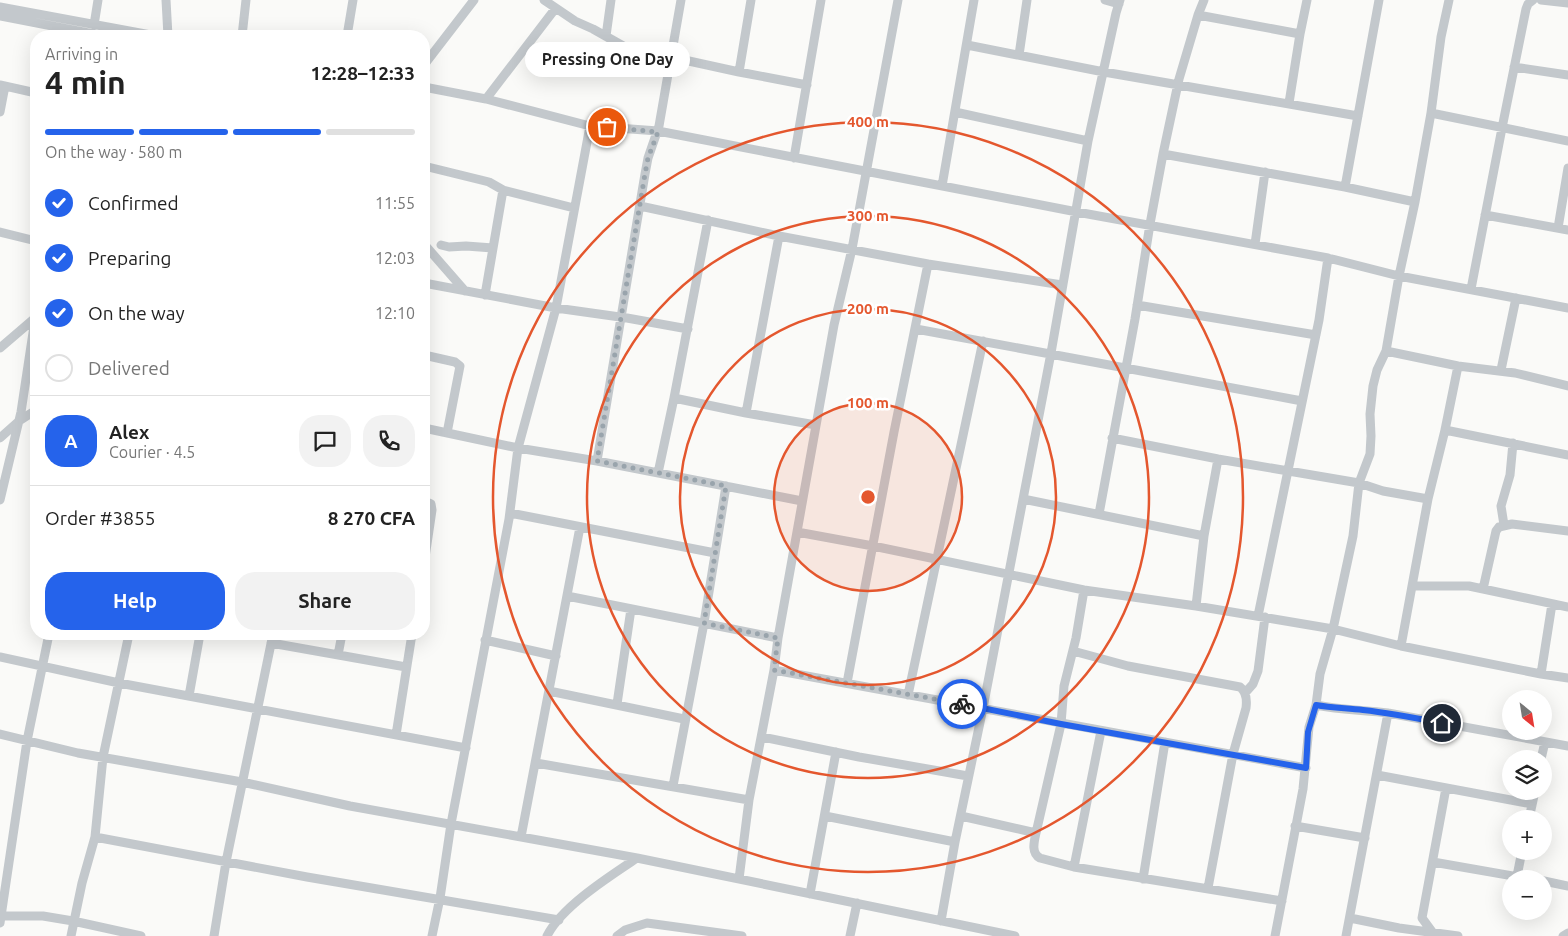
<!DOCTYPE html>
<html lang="en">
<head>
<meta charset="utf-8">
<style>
	:root { --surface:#fff; --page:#f2f2f2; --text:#222; --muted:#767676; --line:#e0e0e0; --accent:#2563eb }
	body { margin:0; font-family:Ubuntu,sans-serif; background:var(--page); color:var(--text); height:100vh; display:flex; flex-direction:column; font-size:19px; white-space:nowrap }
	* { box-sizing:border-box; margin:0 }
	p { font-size:16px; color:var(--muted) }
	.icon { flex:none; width:28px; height:28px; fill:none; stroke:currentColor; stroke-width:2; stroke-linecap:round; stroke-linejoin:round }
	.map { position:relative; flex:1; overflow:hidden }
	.sheet { position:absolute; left:30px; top:30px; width:400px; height:610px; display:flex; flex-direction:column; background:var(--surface); border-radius:20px; box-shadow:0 5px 20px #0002 }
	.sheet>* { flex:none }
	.needle { width:32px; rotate:150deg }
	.fabs { position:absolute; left:1502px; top:690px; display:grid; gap:10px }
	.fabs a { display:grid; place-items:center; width:50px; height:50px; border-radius:50%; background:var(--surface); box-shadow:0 5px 20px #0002; font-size:25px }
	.pin { position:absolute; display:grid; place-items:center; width:42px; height:42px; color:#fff; margin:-21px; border:2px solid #fff; border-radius:50%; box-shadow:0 1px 5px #0007 }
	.courier { position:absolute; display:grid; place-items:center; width:50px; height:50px; margin:-25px; border:4px solid #2563eb; border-radius:50%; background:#fff; color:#222; box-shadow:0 1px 6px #0007 }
	.bubble { position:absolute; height:35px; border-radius:18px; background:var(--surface); box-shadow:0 5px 20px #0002; font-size:16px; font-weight:700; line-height:35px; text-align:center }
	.head em { font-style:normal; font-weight:700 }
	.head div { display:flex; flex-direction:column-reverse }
	.head { display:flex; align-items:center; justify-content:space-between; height:85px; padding:0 15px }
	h1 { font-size:32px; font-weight:700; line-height:38px }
	.bar { display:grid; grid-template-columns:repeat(4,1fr); gap:8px 5px; align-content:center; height:60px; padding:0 15px }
	.bar i { height:6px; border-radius:4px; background:var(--line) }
	.bar .on { background:var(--accent) }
	.bar p { grid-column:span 4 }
	.line { display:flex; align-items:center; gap:12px; padding:0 15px; border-top:1px solid var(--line) }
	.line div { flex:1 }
	.round { display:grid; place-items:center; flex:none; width:52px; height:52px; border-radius:20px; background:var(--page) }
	ol { padding:0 15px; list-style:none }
	li { display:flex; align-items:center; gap:15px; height:55px }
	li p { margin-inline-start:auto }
	li .icon { padding:5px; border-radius:50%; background:var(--accent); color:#fff; stroke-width:4 }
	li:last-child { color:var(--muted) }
	li i { width:28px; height:28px; border:2px solid var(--line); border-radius:50% }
	.action { display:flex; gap:10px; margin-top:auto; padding:10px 15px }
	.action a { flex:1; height:58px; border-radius:20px; background:var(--accent); color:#fff; font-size:20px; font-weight:700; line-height:58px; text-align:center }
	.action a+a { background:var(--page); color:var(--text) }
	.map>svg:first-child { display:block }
</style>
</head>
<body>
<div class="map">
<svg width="1568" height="936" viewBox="0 0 1568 936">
	<rect width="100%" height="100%" fill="#fafaf8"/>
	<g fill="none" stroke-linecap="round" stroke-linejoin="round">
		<path stroke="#c3c8cc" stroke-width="9" d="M166 0 168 36
			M544 0 575 21 593 29 625 47 739 72 807 85
			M1105 0 1119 4
			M1541 0 1568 3
			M0 7 156 36
			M1198 15 1300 34
			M0 16 104 36
			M94 25 98 0
			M242 36 246 0
			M347 36 353 0
			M606 36 611 0
			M967 45 1104 72 1358 116
			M1019 55 1027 0
			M424 65 474 0
			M1514 67 1568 75
			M739 72 751 0
			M0 85 36 93
			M424 87 486 99 590 126 658 131 1077 212 1328 258 1399 276 1568 308
			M486 99 555 9
			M1289 103 1300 34 1307 0
			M0 112 5 86
			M955 112 1088 141
			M1431 113 1568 141
			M1163 154 1345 187 1415 202
			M794 158 821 0
			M424 166 481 180 489 182 503 190 574 208
			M942 186 974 0
			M1345 187 1379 0
			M640 206 779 236 928 264 1062 285
			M1485 215 1568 230
			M1558 228 1568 168
			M0 232 36 241
			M424 244 465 291
			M1255 244 1265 172
			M441 245 449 247 466 246 493 248
			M424 283 556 308 627 318 688 329
			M1471 289 1502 128 1526 9 1528 4 1533 0
			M485 295 503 190
			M1137 305 1316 335
			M916 329 1302 401
			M0 348 35 318
			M1386 351 1458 366 1515 373 1568 386
			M424 355 455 362 460 366 447 433
			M1501 370 1516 298
			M674 398 746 413 816 425
			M746 413 779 236
			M424 428 518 448 597 461 802 501
			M1445 430 1568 455
			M0 438 19 421 36 410
			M1112 438 1218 459 1359 483 1383 491 1428 499
			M597 461 645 174 648 158 659 126 681 0
			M658 473 674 398 708 220
			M1023 499 1204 536
			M0 500 21 412 36 313
			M424 501 431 504 432 510 424 564
			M510 513 715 553
			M1099 514 1135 319 1150 224 1163 154 1179 79 1198 15 1204 0
			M1504 525 1501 506 1510 475 1513 443
			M797 532 873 546 1084 590 1196 606 1333 629 1401 646 1541 674 1568 678
			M1412 586H1469L1568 607
			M1483 589 1496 531 1499 527 1512 524 1568 531
			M1084 590 1076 638 1064 686 1061 724 1036 833C1034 842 1031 853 1040 858L1074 867 1282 901
			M567 596 778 638
			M1196 606 1204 536 1218 459
			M1258 616 1319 320 1328 258
			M485 640 556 656
			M271 643 406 667
			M1401 646 1428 499 1445 430 1458 366
			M1073 651 1128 666 1240 687C1247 692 1247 700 1246 708L1233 754 1208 888
			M338 655 342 634
			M0 657 119 683 466 748
			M774 670 1306 768
			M1541 674 1552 604
			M847 683 894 432 928 264
			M549 691 684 719
			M1245 693 1253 684 1258 671 1265 617
			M908 695 983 341
			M189 696 200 634
			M617 704 631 609
			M1316 705C1340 710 1364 710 1388 713L1568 746
			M0 734 78 753 242 782 350 806 637 858
			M396 735 412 634
			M762 737 859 757 968 776
			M1541 759 1545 742
			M536 763 749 800
			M1377 775 1532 804
			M673 786 704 623 726 486
			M825 816 955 842
			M961 816 1036 833
			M1529 819 1535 791
			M1295 826 1365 838
			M95 837 307 877 559 920
			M521 837 580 527
			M1433 862 1530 879
			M1074 867 1101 731
			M1517 876 1522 851
			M739 879 749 800 774 670 778 638 834 325 852 249 898 0
			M1143 879 1165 742
			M1544 881 1568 886
			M810 894 836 752
			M0 916H43L73 921 141 936
			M1350 918 1399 928 1458 936
			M941 921 955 842 983 708 1051 353 1088 141 1116 13 1120 0
			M0 923 27 741 49 634
			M1433 933 1422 918 1446 788
			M71 936 82 883 95 837 103 757 129 634
			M214 936 226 862 273 634
			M432 936 440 898 451 824 509 519 518 448 556 308 590 126
			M547 936C561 907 610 876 637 858L1015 936
			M617 936 625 930 647 923 742 936
			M850 936 857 903
			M1275 936 1303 789 1309 727 1316 705 1320 674 1333 629 1353 536 1359 483 1370 454 1371 436 1370 414 1373 386 1377 370 1386 351 1399 276 1415 202 1431 113 1441 37 1449 0
			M1346 936 1388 713
			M1563 936 1568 933"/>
	</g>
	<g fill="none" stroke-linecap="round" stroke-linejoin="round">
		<path stroke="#99a4ac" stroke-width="5" stroke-dasharray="0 9" d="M607 127 658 132 648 158 645 174 597 461 726 486 704 623 778 638 774 670 962 704"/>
		<path stroke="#2563eb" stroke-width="6" d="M962 704 1061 724 1306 768 1308 732 1316 705C1332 708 1347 708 1363 710 1390 713 1416 718 1442 723"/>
	</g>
	<circle cx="868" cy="497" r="94" fill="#e4572e" fill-opacity=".12"/>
	<g fill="none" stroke="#e4572e" stroke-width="2.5">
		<circle cx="868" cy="497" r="94"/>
		<circle cx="868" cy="497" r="188"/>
		<circle cx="868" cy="497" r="281"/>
		<circle cx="868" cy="497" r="375"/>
	</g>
	<circle cx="868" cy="497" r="8" fill="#e4572e" stroke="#fff" stroke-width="2.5"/>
	<g font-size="15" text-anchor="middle" font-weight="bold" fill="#e4572e" stroke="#fff" stroke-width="5" stroke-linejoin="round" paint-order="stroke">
		<text x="868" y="127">400 m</text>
		<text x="868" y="221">300 m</text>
		<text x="868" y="314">200 m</text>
		<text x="868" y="408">100 m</text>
	</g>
</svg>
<div class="fabs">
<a><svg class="needle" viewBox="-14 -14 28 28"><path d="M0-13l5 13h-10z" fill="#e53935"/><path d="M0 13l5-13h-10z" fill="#767676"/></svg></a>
<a><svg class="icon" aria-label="layers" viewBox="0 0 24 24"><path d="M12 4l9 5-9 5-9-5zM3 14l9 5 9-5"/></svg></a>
<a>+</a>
<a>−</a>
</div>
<div class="pin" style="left:607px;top:127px;background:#ea580c"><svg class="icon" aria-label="bag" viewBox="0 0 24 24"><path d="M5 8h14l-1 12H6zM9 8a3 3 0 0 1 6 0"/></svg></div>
<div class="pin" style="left:1442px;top:723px;background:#1f2937"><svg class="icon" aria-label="home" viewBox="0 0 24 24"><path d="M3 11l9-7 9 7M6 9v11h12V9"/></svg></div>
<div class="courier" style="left:962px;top:704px"><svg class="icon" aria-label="bike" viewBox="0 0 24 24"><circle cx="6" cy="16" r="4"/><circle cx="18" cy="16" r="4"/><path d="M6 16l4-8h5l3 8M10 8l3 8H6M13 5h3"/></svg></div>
<div class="bubble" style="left:525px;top:42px;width:165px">Pressing One Day</div>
<section class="sheet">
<div class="head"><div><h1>4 min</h1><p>Arriving in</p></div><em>12:28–12:33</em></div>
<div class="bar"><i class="on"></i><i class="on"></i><i class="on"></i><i></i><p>On the way · 580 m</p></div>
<ol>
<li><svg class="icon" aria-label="check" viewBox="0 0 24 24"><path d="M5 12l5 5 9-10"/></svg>Confirmed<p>11:55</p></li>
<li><svg class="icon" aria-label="check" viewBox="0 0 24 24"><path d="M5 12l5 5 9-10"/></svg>Preparing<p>12:03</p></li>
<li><svg class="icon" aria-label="check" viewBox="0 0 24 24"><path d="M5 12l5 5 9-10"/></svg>On the way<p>12:10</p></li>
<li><i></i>Delivered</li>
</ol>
<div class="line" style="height:90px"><b class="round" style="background:var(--accent);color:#fff">A</b><div><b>Alex</b><p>Courier · 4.5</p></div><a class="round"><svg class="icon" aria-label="chat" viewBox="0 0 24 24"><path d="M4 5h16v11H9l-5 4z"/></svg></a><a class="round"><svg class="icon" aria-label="phone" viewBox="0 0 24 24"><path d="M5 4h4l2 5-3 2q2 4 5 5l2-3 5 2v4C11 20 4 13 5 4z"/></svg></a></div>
<div class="line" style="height:65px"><div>Order #3855</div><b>8 270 CFA</b></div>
<div class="action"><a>Help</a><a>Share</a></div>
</section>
</div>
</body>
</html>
